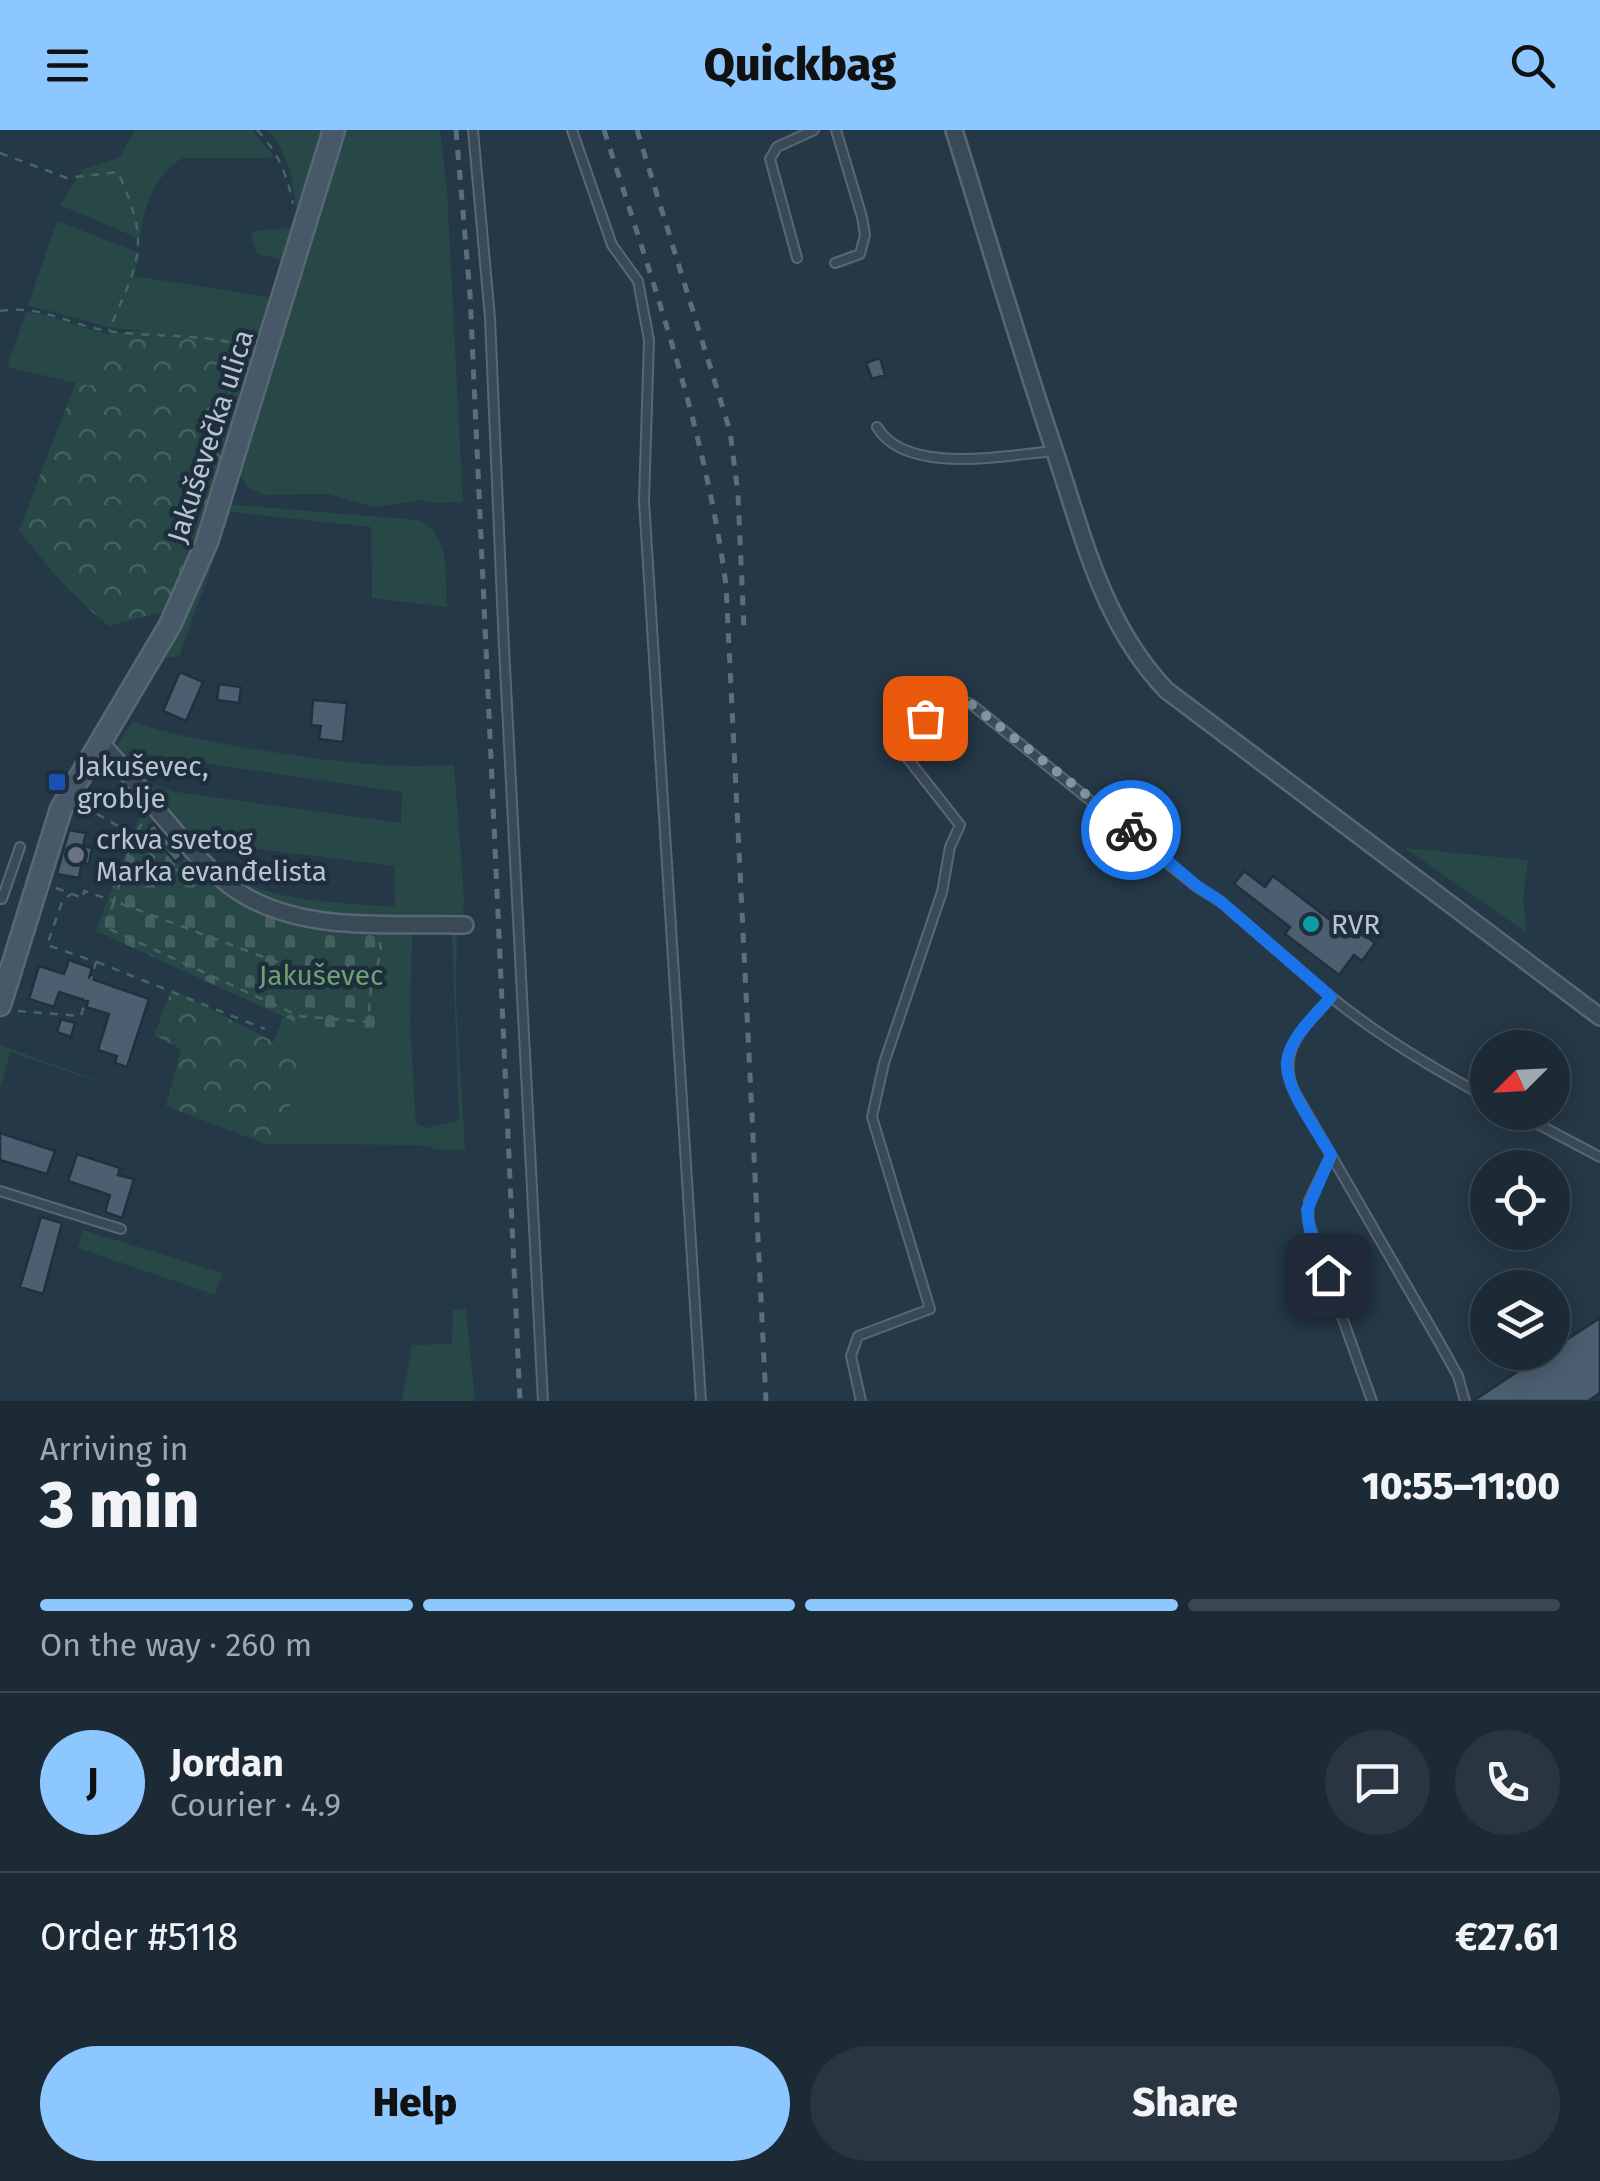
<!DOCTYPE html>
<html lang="en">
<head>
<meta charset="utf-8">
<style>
	:root { --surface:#1c2a35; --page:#293641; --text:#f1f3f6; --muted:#a0a7ad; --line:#3a4650; --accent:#8dc7ff }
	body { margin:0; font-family:"Fira Sans",sans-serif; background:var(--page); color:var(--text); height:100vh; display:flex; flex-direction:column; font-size:38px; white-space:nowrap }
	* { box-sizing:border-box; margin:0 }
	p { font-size:32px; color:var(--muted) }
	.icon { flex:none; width:55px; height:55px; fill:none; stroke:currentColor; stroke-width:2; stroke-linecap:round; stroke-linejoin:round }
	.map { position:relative; height:1271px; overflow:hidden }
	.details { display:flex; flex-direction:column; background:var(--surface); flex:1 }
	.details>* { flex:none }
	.needle { width:65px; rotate:246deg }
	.buttons { position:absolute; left:1470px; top:900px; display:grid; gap:20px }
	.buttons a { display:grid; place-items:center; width:100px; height:100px; border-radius:50%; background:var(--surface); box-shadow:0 5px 25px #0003,0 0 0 2px var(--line); font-size:50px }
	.pin { position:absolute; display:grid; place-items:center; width:85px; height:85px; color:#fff; margin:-42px; border-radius:20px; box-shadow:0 5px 15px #0006 }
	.courier { position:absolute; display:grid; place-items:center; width:100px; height:100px; margin:-50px; border:8px solid #1a73e8; border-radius:50%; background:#fff; color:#222; box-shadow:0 2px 12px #0007 }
	.summary em { font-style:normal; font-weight:800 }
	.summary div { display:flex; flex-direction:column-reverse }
	.summary { display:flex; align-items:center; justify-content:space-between; height:170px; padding:0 40px }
	h1 { font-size:65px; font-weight:800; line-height:75px }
	.bar { display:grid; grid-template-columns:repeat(4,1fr); gap:15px 10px; align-content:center; height:120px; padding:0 40px }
	.bar i { height:12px; border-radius:8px; background:var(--line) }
	.bar .active { background:var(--accent) }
	.bar p { grid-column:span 4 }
	.line { display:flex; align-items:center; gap:25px; padding:0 40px; border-top:2px solid var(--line) }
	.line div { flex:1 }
	.round { display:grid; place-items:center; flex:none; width:105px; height:105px; border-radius:52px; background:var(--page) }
	.action { display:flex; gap:20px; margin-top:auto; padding:20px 40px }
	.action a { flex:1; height:115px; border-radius:60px; background:var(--accent); color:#111; font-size:40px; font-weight:800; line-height:115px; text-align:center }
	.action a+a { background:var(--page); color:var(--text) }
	header { display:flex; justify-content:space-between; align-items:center; height:130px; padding:0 40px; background:var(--accent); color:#111; font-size:45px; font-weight:800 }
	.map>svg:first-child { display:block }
</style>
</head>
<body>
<header><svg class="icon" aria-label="menu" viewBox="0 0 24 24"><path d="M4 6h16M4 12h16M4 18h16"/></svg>Quickbag<svg class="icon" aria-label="search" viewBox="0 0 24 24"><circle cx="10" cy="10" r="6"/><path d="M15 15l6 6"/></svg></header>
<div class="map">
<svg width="1600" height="1271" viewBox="0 0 1600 1271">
	<defs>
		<pattern id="forest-crowns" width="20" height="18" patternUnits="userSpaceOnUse" patternTransform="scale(2.5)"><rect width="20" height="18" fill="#274847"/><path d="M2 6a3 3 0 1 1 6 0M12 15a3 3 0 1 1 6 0" fill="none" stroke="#446160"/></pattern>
		<pattern id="cemetery-stones" width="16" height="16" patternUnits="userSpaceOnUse" patternTransform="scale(2.5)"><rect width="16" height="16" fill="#274847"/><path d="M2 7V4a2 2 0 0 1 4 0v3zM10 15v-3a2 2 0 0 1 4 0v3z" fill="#446160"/></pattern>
	</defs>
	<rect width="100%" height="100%" fill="#253847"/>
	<path fill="#274847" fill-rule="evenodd" d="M135 0H252L275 28H183C156 42 142 80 140 109L60 75 83 39 119 28Z
		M267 0H327L299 93C292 60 293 25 267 0Z
		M340 0H440L447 61 463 372 436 373 424 370 374 377 328 364 264 365 249 358 235 339Z
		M57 91 140 123 134 146 276 168 260 221 157 202 112 198 28 175Z
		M290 98 288 131 257 124 251 106 255 101Z
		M26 182C51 185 82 198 108 204L90 256 7 237Z
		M225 374 418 390C451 403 445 447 447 477L372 468 371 397 231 382 179 527H158Z
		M133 591C172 606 213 612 254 619 321 630 385 639 454 635L464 767 463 790C438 789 411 785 386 787 376 788 366 791 356 790 235 786 190 710 120 626L123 624 117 614ZM128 622 402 662 401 693 176 662 151 655ZM201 712 394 736 395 777C341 772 273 773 226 743 216 736 208 722 201 712Z
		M1405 718 1528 730 1523 767 1527 803Z
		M386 800 457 801 456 869 465 1019 441 1020 420 1015 265 1014 303 955 302 895 374 901ZM412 804 452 805 459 990 426 998 416 993 410 895Z
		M0 915 126 961 10 922 0 960Z
		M83 1100 223 1143 215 1165 78 1118Z
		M466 1179 475 1271H402L412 1215 452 1214 453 1180Z"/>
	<path fill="url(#forest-crowns)" d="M149 200 227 206 262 213 207 389 168 480 109 496C74 469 46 435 19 400L76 252 90 256 108 204Z
		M172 859 274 912 283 887 302 895 303 955 265 1014 166 976 181 919 154 905Z"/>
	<path fill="url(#cemetery-stones)" d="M152 683 160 689 146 694 148 700 175 732 180 735 187 723 234 764 386 800 374 901 302 895 96 801 138 691 144 684Z"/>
	<path fill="#4b5f70" stroke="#20303d" stroke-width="2.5" d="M880 228 885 245 872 249 866 233Z
		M180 542 203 552 186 591 163 581Z
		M219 554 241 557 239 573 217 570Z
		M313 570 347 573 343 612 319 609 321 596 311 595Z
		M154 694 182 726 175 732 148 699Z
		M69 700 86 703 83 716 92 718 89 734 82 732 79 748 57 744Z
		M1244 741 1265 757 1273 746 1342 799 1347 792 1375 813 1362 831 1354 825 1339 845 1285 804 1290 797 1234 754Z
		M69 830 92 838 89 848 149 869 127 937 115 933 117 926 98 920 109 884 86 877 88 871 59 862 54 877 29 869 39 836 64 844Z
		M61 889 75 893 71 907 57 902Z
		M0 1003 55 1021 47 1044 0 1030Z
		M77 1024 120 1038 118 1045 134 1049 122 1088 105 1082 110 1065 68 1051Z
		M41 1087 62 1093 43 1164 20 1157Z
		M1600 1188V1263L1588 1271H1473L1547 1222H1552V1219Z"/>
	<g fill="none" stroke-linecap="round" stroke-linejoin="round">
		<defs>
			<path id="lane" d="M473 0 490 188 504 518 543 1271
				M572 0 612 115 638 151 649 210 644 371 701 1271
				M797 128 770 29 777 17 814 0
				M835 133 860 124 865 105 862 87 836 0
				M877 297C906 346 1006 325 1054 321
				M2 769 20 717
				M1515 982 1600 1027
				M1331 1025 1309 1071 1308 1091 1372 1271
				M0 1061 121 1099
				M861 1271 851 1226 858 1206 930 1179 872 987 884 933 942 762 950 717 960 695 905 625C906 605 927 574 948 570 956 568 963 571 971 574L1197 757 1220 771 1331 867
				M1465 1271 1458 1246 1438 1210 1294 961C1276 919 1305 897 1331 867 1380 907 1432 938 1488 968"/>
			<path id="street" d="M954 0C988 109 1020 219 1057 328 1085 412 1103 493 1166 560L1600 887
				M100 612C142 656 196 739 247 767 311 803 394 793 465 795"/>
			<path id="secondary" d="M0 875 61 679 170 495 207 412 334 0"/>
		</defs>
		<use href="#lane" stroke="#586773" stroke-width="12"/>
		<use href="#street" stroke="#586773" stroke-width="20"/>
		<use href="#secondary" stroke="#586773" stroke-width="25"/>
		<path stroke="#486565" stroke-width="2.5" stroke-dasharray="8 8" stroke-linecap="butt" d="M257 0C278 22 287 44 293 74
			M0 23 67 48 118 42C127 64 138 87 138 111 139 140 119 174 109 201
			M0 181C39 174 70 195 108 201 155 208 204 202 250 218
			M83 676 134 705 144 691
			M56 758 83 768 84 761 114 771 134 705 162 736 180 741 190 736
			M97 832 265 899
			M293 838 114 771 105 797 299 886 368 892 372 846 376 843 381 818 379 811
			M18 881 81 886 96 832 47 815 62 772 71 764"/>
		<use href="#lane" stroke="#3a4956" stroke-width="8"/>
		<use href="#street" stroke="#3a4956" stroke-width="15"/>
		<use href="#secondary" stroke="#475869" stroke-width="20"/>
		<path stroke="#5b6e7d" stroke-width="5" stroke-dasharray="10 10" stroke-linecap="butt" d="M456 0 470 164 520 1271
			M604 0C652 150 705 298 726 455L766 1271
			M637 0 730 301 738 364 744 500"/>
	</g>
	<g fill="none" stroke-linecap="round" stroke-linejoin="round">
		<path stroke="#85939f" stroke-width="10" stroke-dasharray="0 18" d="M925 588C939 572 950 565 971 574L1131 700"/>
		<path stroke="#1a73e8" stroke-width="12" d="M1131 700 1197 756 1220 771 1331 867C1316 885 1289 908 1287 932 1284 957 1319 1003 1331 1025L1307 1080 1310 1101 1328 1145"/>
	</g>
	<rect fill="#1a4fb4" stroke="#1e2e3c" stroke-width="4" x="47" y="642" width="20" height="20" rx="5"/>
	<circle fill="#6b7280" stroke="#1e2e3c" stroke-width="4" cx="76" cy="725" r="10"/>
	<circle fill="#0f9aa8" stroke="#1e2e3c" stroke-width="4" cx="1311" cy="794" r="10"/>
	<g text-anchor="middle" stroke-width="9" stroke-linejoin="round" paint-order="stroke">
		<g font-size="28" fill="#b8c4cf" stroke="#1e2e3c">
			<text transform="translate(210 306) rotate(-72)" y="10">Jakuševečka ulica</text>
		</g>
		<g font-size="28" fill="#b8c4cf" stroke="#1e2e3c" text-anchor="start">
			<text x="77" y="646">Jakuševec,<tspan x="77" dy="32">groblje</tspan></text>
			<text x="96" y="719">crkva svetog<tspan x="96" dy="32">Marka evanđelista</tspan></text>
			<text x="1331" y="804">RVR</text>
		</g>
		<g font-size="28" fill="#6ca272" stroke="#1e2e3c">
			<text x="321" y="855">Jakuševec</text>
		</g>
	</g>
</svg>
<div class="buttons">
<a><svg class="needle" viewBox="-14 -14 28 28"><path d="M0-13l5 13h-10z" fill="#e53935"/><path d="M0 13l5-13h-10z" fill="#a0a7ad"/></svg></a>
<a><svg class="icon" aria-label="locate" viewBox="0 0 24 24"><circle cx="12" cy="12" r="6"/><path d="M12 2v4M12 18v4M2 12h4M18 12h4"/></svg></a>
<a><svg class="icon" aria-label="layers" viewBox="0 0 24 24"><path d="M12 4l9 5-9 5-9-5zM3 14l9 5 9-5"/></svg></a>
</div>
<div class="pin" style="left:925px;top:588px;background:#ea580c"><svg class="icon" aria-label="bag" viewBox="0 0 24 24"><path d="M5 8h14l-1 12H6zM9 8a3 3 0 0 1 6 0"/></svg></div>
<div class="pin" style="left:1328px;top:1145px;background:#1f2937"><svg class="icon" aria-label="home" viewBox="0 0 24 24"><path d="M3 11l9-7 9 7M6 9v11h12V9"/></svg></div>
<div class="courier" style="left:1131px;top:700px"><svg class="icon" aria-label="bike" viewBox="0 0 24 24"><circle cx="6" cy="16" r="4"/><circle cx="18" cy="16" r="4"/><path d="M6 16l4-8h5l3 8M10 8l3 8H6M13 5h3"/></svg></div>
</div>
<section class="details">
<div class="summary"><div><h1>3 min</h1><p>Arriving in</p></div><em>10:55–11:00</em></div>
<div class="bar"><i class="active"></i><i class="active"></i><i class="active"></i><i></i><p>On the way · 260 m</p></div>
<div class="line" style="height:180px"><b class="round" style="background:var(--accent);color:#111">J</b><div><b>Jordan</b><p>Courier · 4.9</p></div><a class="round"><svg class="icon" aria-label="chat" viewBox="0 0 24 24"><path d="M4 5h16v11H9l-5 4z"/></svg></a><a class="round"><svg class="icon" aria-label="phone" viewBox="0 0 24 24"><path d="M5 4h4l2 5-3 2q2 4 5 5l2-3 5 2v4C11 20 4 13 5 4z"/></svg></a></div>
<div class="line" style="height:130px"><div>Order #5118</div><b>€27.61</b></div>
<div class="action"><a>Help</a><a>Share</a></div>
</section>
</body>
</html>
